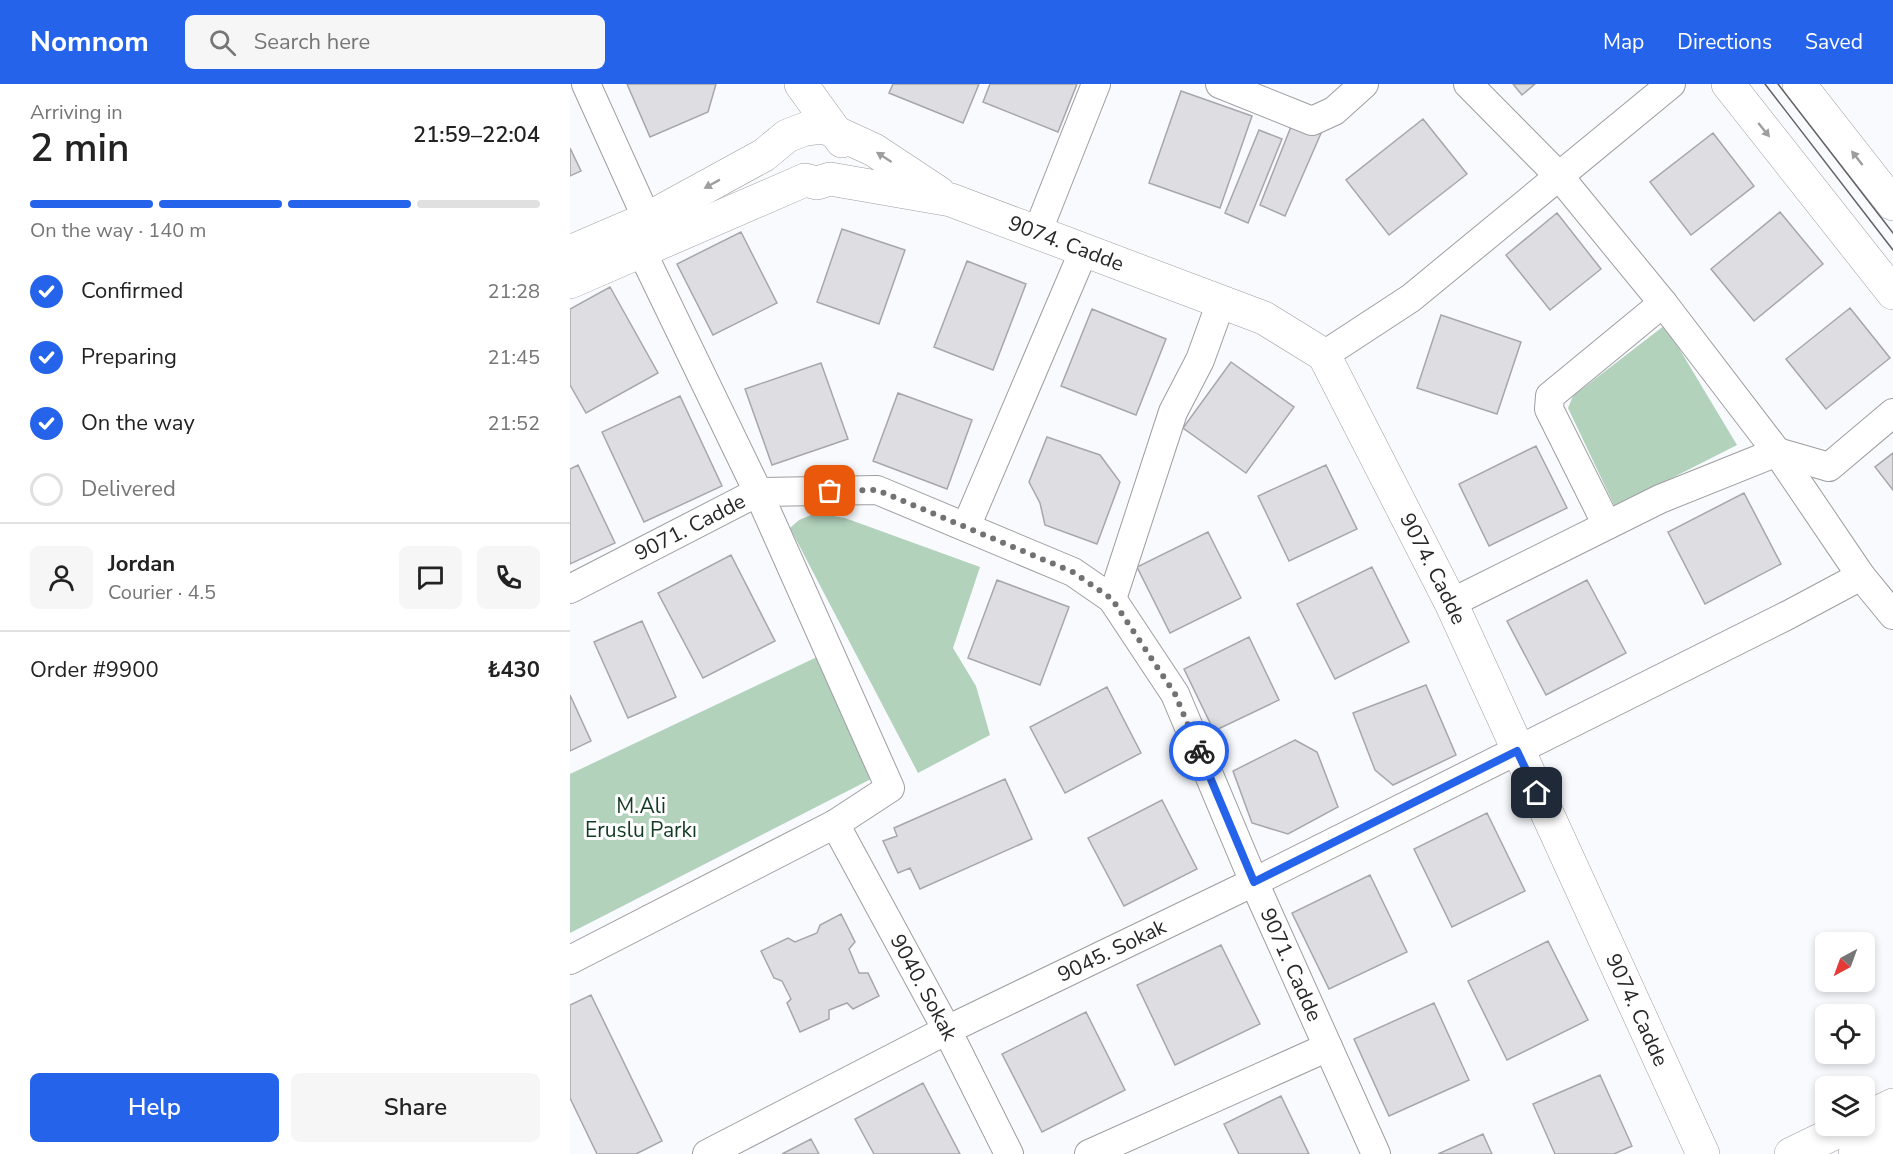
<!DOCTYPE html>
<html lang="en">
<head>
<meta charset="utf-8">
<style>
	:root { --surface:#fff; --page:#f6f6f6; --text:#222; --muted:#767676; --line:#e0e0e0; --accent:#2563eb }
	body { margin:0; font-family:"Nunito Sans",sans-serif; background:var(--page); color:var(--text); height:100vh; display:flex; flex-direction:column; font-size:22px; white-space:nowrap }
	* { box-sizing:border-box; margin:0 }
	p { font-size:20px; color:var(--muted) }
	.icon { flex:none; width:33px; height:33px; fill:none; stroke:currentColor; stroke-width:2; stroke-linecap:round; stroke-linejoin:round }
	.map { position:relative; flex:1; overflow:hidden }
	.sheet { display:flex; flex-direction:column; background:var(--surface); width:570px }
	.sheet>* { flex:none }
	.needle { width:39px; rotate:221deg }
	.fabs { position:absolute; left:1245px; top:848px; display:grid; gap:12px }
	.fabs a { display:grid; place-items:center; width:60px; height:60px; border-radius:9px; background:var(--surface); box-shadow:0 3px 9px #0003; font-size:30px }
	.pin { position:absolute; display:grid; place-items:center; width:51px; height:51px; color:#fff; margin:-26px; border-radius:12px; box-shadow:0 3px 9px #0006 }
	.courier { position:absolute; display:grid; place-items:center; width:60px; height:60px; margin:-30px; border:4px solid #2563eb; border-radius:50%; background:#fff; color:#222; box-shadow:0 2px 8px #0007 }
	.headline em { font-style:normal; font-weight:600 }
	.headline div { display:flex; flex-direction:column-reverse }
	.headline { display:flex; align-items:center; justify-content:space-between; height:102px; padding:0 30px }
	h1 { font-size:39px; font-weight:600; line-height:45px }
	.bar { display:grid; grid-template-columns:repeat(4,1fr); gap:9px 6px; align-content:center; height:72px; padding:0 30px }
	.bar i { height:8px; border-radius:4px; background:var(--line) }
	.bar .active { background:var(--accent) }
	.bar p { grid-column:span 4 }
	.line { display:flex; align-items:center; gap:15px; padding:0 30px; border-top:2px solid var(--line) }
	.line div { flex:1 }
	.round { display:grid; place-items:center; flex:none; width:63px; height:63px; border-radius:9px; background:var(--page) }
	ol { padding:0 30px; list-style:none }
	li { display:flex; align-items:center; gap:18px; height:66px }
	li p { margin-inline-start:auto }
	li .icon { padding:6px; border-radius:50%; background:var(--accent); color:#fff; stroke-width:4 }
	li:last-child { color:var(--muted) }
	li i { width:33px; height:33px; border:3px solid var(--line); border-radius:50% }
	.button { display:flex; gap:12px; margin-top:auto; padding:12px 30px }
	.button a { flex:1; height:69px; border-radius:9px; background:var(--accent); color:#fff; font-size:24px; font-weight:600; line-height:69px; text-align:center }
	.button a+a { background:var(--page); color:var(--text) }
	header { display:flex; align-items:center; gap:36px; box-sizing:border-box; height:84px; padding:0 30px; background:var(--accent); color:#fff }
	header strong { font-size:28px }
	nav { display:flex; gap:33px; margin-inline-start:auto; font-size:21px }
	.search { width:420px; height:54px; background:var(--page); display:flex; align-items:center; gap:15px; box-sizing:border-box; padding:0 21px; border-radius:9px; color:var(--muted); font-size:22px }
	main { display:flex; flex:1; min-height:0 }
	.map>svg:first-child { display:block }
</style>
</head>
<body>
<header>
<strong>Nomnom</strong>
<div class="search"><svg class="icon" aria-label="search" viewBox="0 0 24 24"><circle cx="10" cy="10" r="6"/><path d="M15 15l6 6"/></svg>Search here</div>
<nav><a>Map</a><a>Directions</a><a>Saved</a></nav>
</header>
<main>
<section class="sheet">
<div class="headline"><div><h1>2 min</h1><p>Arriving in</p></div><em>21:59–22:04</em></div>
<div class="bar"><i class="active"></i><i class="active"></i><i class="active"></i><i></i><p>On the way · 140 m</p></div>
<ol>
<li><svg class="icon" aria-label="check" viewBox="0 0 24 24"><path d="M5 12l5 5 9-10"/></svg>Confirmed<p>21:28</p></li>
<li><svg class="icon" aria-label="check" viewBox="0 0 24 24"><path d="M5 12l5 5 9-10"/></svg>Preparing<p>21:45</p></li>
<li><svg class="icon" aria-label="check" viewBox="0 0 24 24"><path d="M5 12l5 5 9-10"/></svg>On the way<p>21:52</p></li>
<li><i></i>Delivered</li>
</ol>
<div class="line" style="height:108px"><a class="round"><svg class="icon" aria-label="person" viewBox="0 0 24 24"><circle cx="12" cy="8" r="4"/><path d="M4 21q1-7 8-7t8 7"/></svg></a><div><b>Jordan</b><p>Courier · 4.5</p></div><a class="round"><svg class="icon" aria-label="chat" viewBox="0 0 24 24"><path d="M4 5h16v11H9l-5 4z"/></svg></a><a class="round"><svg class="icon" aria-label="phone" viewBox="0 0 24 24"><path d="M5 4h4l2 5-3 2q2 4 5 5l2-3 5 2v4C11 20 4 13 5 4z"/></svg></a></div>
<div class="line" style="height:78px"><div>Order #9900</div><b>₺430</b></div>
<div class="button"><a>Help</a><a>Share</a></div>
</section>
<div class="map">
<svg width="1323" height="1070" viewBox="0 0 1323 1070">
	<rect width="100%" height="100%" fill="#f9fafe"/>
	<path fill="#b2d2bc" d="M1095 241 1167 361 1045 423 998 324 1003 312Z
		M246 429 275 434 410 483 383 564 406 602 420 651 348 689 220 444 229 436Z
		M247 573 301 695 0 849V690Z"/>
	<path fill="#dedee2" stroke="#a7a7ab" stroke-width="1.5" d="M57 0H146L138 28 80 53Z
		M323 0H409L393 39 319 9Z
		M420 0H507L488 48 413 18Z
		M943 0H965L952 11Z
		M611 7 682 32 650 124 579 99Z
		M724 35 752 47 715 132 690 121Z
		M853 35 897 90 819 151 776 96Z
		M689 46 712 55 678 139 655 129Z
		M1143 49 1184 102 1121 151 1080 98Z
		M0 64 11 87 0 92Z
		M1210 128 1253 180 1184 237 1141 185Z
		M987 129 1031 185 980 226 936 171Z
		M272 145 335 166 309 240 247 218Z
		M171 148 207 219 143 251 107 180Z
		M397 177 456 200 423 286 364 263Z
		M40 203 88 289 16 329 0 301V225Z
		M1280 224 1320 274 1256 325 1216 275Z
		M522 225 596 255 566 331 491 302Z
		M871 231 951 258 927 330 847 304Z
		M661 278 724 323 676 389 613 344Z
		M251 279 278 355 202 381 175 305Z
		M328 309 402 336 377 405 303 377Z
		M110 312 152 402 74 438 32 348Z
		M477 353 530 371 550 398 527 460 475 441 470 419 459 398Z
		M966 362 997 424 919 462 889 400Z
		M1323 369V406L1305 383Z
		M8 381 45 459 0 480V385Z
		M756 381 787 445 719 477 688 412Z
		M1174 409 1211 480 1135 520 1098 448Z
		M638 448 671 514 600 549 567 483Z
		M161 471 205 557 133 594 88 509Z
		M802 483 839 558 765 595 727 520Z
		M427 496 499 523 470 601 398 574Z
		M1017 496 1056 569 976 611 937 537Z
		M72 537 106 613 58 634 24 558Z
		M679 553 709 616 644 647 614 585Z
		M856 601 886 671 823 701 805 686 783 629Z
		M537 603 571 669 495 709 460 643Z
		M0 611 21 657 0 667Z
		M725 656 747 668 768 723 718 750 682 739 663 687Z
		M435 695 462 755 350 805 340 784 328 789 313 757 327 752 324 744Z
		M592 716 627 785 554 822 518 754Z
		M917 729 955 807 882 843 844 765Z
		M800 791 837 868 759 905 722 829Z
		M271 830 285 858 279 865 289 889H298L309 912 283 925 277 919 259 926V935L230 948 217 919 221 915 212 897 204 894 191 867 218 854 225 858 247 849 250 841Z
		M978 857 1018 936 937 976 898 897Z
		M651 861 690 940 605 981 567 901Z
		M21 911 92 1057 66 1070H27L0 1014V921Z
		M864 919 899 996 819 1032 784 955Z
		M516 928 555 1006 472 1048 432 970Z
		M1030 991 1062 1062 1044 1070H985L963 1020Z
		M353 999 390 1070H304L285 1035Z
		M711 1012 739 1070H669L654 1040Z
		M913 1050 922 1070H868Z
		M241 1055 249 1070H212Z"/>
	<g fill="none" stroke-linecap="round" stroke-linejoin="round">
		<defs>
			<g id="street">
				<path d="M16 0 77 135"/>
				<path d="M650 0 742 37 764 27 794 0"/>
				<path d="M898 0 989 92 1093 219 1207 368 1291 492 1323 531"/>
				<path d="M467 149 526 0"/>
				<path d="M754 271 841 214 1101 0"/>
				<path d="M1037 441 979 325 980 312 1093 219"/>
				<path d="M396 443 514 166"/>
				<path id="s1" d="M0 505 188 408 307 406 503 488 542 515 605 610 684 798 806 1070"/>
				<path d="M542 515 603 328 630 276 651 218"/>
				<path d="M881 519 1090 415 1207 368 1259 383 1323 329"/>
				<path id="s2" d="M265 740 377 946 439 1070"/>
				<path d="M0 876 265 740 320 704 188 408 71 166"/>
				<path id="s3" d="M137 1070 377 946 684 798 1218 531 1291 492"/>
				<path d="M519 1070 758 963"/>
			</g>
			<g id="secondary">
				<path d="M231 0 272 57"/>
				<path d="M0 168 77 135 194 71 217 52 235 45 254 43 304 66 369 109"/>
				<path id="s4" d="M0 198 235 96 247 99 260 95 381 116 694 234 754 271 881 519 1133 1070"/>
				<path d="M1294 1035 1323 1021"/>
				<path d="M1221 1070 1281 1041"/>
				<path d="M1285 1070 1323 1052"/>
			</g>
			<path id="primary" d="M1158 0 1323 209
				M1229 0 1323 120"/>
		</defs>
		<use href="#street" stroke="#9e9ea1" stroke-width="30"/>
		<use href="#secondary" stroke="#9e9ea1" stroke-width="34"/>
		<use href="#primary" stroke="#9e9ea1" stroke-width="34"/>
		<use href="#street" stroke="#fff" stroke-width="28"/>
		<use href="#secondary" stroke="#fff" stroke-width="33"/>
		<use href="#primary" stroke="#fff" stroke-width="33"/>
		<path stroke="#626264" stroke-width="1.5" d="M1195 0 1323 166
			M1208 0 1323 149"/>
	</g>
	<defs><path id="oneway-solid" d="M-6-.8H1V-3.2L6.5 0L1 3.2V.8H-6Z" transform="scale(1.5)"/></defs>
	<g fill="#9e9e9f">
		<use href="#oneway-solid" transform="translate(1194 46) rotate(51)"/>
		<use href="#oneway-solid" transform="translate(314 73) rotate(-147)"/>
		<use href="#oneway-solid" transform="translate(1287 74) rotate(-128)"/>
		<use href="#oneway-solid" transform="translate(142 100) rotate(151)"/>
	</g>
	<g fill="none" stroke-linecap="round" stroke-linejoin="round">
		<path stroke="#717274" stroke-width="6" stroke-dasharray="0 10.8" d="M260 407 307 406 503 488 542 515 605 610 629 667"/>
		<path stroke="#2563eb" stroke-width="8" d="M629 667 684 798 947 667 967 709"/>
	</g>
	<g text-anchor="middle" stroke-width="6" stroke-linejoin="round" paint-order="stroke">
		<g font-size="21" fill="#282829" stroke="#fff">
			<text dy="7" stroke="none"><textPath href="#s4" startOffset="528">9074. Cadde</textPath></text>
			<text dy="7" stroke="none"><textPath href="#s1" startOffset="135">9071. Cadde</textPath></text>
			<text dy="7" stroke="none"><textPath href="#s4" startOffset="1050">9074. Cadde</textPath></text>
			<text dy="7" stroke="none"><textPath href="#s3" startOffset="453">9045. Sokak</textPath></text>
			<text dy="7" stroke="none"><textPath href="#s1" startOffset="999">9071. Cadde</textPath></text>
			<text dy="7" stroke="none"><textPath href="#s2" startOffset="186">9040. Sokak</textPath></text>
			<text dy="7" stroke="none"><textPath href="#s4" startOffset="1536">9074. Cadde</textPath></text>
		</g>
		<g font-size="21" fill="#113b23" stroke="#fff">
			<text x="71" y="729">M.Ali<tspan x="71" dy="24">Eruslu Parkı</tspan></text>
		</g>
	</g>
</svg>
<div class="fabs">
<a><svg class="needle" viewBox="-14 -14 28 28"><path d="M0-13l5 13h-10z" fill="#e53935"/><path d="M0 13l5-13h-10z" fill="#767676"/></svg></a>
<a><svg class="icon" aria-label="locate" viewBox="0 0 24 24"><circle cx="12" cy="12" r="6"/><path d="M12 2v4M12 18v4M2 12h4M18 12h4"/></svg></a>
<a><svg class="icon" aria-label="layers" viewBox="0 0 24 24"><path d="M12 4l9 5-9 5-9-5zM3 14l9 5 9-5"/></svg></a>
</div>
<div class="pin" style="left:260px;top:407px;background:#ea580c"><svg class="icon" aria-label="bag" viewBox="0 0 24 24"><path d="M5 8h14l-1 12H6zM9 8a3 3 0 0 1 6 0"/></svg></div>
<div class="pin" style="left:967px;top:709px;background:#1f2937"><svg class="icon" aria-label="home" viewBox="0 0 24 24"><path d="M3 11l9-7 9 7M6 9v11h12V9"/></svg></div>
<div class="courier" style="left:629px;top:667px"><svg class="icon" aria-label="bike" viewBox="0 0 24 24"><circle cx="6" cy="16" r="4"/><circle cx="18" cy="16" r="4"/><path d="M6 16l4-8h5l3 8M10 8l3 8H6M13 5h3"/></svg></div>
</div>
</main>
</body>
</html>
